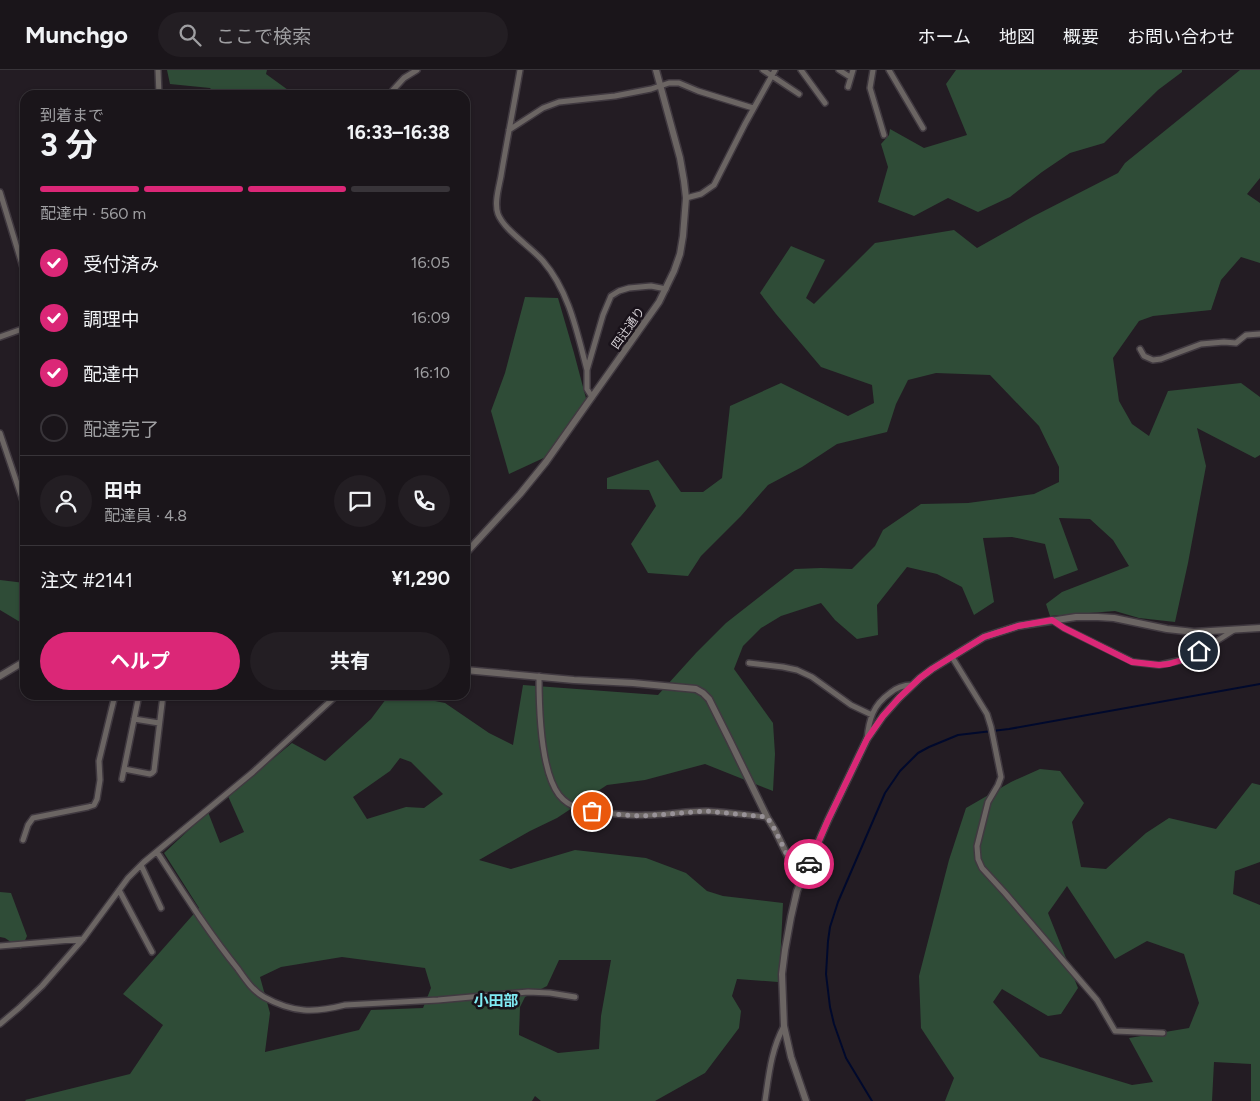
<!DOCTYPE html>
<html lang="ja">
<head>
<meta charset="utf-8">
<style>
	:root { --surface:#1a151a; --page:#231e23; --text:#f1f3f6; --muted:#9f9fa2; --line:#383439; --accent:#db2777 }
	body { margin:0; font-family:Figtree,"Noto Sans JP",sans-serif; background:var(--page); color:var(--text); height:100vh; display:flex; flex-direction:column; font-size:19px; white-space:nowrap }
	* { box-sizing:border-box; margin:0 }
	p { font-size:16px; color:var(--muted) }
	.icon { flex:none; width:28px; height:28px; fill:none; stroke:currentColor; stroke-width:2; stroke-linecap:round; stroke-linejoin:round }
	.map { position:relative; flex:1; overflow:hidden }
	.sheet { position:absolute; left:20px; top:20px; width:450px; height:610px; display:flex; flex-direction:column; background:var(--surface); border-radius:15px; box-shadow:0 1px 4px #0004,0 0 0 1px var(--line) }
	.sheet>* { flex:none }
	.pin { position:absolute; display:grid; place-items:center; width:42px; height:42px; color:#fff; margin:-21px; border:2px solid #fff; border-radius:50%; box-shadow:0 1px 5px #0007 }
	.courier { position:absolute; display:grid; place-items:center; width:50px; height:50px; margin:-25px; border:4px solid #db2777; border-radius:50%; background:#fff; color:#222; box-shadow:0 1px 6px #0007 }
	.head em { font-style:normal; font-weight:700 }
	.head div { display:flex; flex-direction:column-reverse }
	.head { display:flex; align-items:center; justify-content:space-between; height:85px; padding:0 20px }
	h1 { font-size:32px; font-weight:700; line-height:38px }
	.bar { display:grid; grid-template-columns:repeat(4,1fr); gap:8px 5px; align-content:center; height:60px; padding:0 20px }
	.bar i { height:6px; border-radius:4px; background:var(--line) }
	.bar .current { background:var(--accent) }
	.bar p { grid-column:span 4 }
	.line { display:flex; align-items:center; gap:12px; padding:0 20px; border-top:1px solid var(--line) }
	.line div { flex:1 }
	.round { display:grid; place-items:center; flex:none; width:52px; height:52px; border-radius:26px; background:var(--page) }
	ol { padding:0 20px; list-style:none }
	li { display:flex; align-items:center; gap:15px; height:55px }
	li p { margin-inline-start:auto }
	li .icon { padding:5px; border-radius:50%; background:var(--accent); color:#fff; stroke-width:4 }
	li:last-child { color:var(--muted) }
	li i { width:28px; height:28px; border:2px solid var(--line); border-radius:50% }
	.button { display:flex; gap:10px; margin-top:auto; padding:10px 20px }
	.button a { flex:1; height:58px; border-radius:30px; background:var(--accent); color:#fff; font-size:20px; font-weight:700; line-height:58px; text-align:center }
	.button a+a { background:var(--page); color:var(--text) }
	header { display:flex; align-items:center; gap:30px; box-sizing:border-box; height:70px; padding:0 25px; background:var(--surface); border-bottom:1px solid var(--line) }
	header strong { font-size:24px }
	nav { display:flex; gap:28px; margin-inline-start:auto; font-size:18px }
	.search { width:350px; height:45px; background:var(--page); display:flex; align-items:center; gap:12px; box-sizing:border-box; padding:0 18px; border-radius:28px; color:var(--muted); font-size:19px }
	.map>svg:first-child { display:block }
</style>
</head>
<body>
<header>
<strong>Munchgo</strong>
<div class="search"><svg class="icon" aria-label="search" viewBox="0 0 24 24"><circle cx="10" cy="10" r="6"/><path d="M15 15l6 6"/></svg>ここで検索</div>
<nav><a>ホーム</a><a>地図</a><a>概要</a><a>お問い合わせ</a></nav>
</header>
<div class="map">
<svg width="1260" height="1031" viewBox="0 0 1260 1031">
	<rect width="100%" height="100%" fill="#231c23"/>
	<path fill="#2f4c37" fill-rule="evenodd" d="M167 0H267L266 4 295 25H216L210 18 170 14Z
		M956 0H1182V2L1158 20 1104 73 1070 83 1042 102 1010 127 978 142 948 128 914 146 878 132 888 97 881 74 889 65 890 59 924 78 967 65 946 14Z
		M1240 0H1260V108L1247 124 1260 133V193L1241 187 1221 210 1211 240 1153 246 1139 251 1113 288 1119 331 1132 354 1149 366 1168 321 1241 313 1260 327V385L1255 388 1197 358 1206 396 1188 493 1175 552 1139 548 1115 541 1050 546 1046 534 1062 522 1129 496 1113 470 1090 449 1059 448 1078 500 1054 509 1045 474 1012 467 983 468 994 532 974 545 962 517 937 504 907 497 877 535 878 565 857 569 835 550 821 533 781 546 761 558 743 576 734 599 773 653 775 684 773 721 705 694 645 710 607 715 557 748 530 761 479 790 511 799 575 780 646 788 686 803 707 821 723 826 783 833 780 895 778 912 737 909 732 926 741 941 739 958 705 1003 655 1031H541L535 1026 532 1031H26L25 1030 130 1004 163 955 123 924 199 838 164 783 208 742 220 773 244 762 228 726 292 673 325 691 371 649 389 625H404L445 633 489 663 513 675 523 615 658 625 696 583 726 553 795 499 821 498 852 499 875 476 883 460 921 434 968 433 1034 424 1059 412V397L1039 356 990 305 936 303 908 310 896 334 887 362 837 374 802 397 768 415 741 446 701 486 688 506 648 503 631 474 656 436 649 420 607 419V408L658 390 681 422H703L722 408 730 336 781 313 848 346 874 333 872 315 821 297 776 244 760 223 791 176 825 190 806 228 814 234 875 173 954 160 977 178 1032 147 1118 103 1125 93ZM400 688 411 692 443 724 424 738 406 737 367 749 353 727 390 701ZM342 887 425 898 431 918 423 938 371 940 359 960 265 982 270 943 260 907 281 897ZM559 890H611L601 946 599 979 558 983 519 965 520 937 525 927 547 916Z
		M525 227 558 228 574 283 587 332 550 385 509 404 491 341 505 303Z
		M0 510 25 513V555L0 540Z
		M1040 699 1060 701 1084 733 1072 752 1081 797 1106 799 1146 763 1169 748 1216 759 1252 713 1260 715V792L1235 801 1233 824 1260 835V1031H1251V994L1214 992 1212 1031H945L954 1008 921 958 919 906 949 790 966 738 1011 712ZM1067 816 1115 889 1147 871 1184 884 1199 933 1189 958 1129 968 1153 1012 1132 1015 1040 987 993 932 1002 919 1048 946 1061 944 1078 918 1048 843Z
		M0 822 11 823 27 866 21 879 5 868 0 867Z"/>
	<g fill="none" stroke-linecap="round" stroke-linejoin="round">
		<path stroke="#00092c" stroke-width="2" d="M872 1031 846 988 834 954 830 937 826 904 828 871 830 857 838 832 885 723 900 701 918 683 929 677 958 665 1009 659 1260 614"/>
		<defs>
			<path id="minor" d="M158 0 159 25
				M520 0C514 35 507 70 501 106 499 117 494 133 498 144 504 160 531 177 543 191 569 221 577 262 587 300
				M763 0 799 24
				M801 0 825 33
				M839 0 850 7
				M873 0 870 18 884 65
				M889 0 923 58
				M848 17 853 0
				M393 20 404 8 417 0
				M509 60 543 38 559 32 615 26 651 19 669 13H679L698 21 753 38
				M0 122 25 204
				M686 128 701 124 714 115 745 54 775 0
				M0 267 25 258
				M1140 279 1144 286 1153 290 1161 289 1201 274 1224 272 1236 273 1246 265 1260 264
				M592 327 587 319V300L603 245 611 226 619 221 629 218 651 216 666 219
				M0 363 25 437
				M1052 550 1064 558 1133 592 1159 595 1182 590 1212 574 1234 560
				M952 587 987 644 991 657 1001 707 998 715 988 732 977 776 978 789 982 798 1005 823 1097 930 1115 961 1163 963
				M749 593 783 597 797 600 812 607 851 635 872 645
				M539 606C539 637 540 700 559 725 570 739 587 741 604 743 618 744 632 746 645 745 666 745 686 741 706 741 727 742 747 745 767 747
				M134 649 159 653
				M867 669C869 649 873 635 890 623 897 617 903 615 912 615
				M124 699 150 704 152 703 154 701 163 625
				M122 709 139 625
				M23 770 28 755 33 748 88 737 94 735 97 729 100 710 99 691 115 625
				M157 782C183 822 208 862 238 899 245 909 253 921 264 927 293 943 314 943 345 935L438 930 528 922 550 923 575 927
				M141 795 161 838
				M119 820 152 882
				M0 876 83 869
				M0 954 19 938 42 916 83 869 128 808 144 792 253 702 337 625
				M765 1031C769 1004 771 980 784 956"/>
			<path id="tertiary" d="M465 484 520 424 546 392 659 232 674 201 680 184 683 166 686 128 684 111 680 88 656 0
				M465 600 574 610 633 613 696 619 703 623 709 629 730 671 767 747 775 760 792 795 805 803
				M0 606 25 591
				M806 1031 791 987 784 956 782 904 785 880 791 847 797 821 828 750 867 669 883 646 899 628 920 608 932 599 966 578 984 567 1018 556 1076 547H1098L1114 548 1167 559 1194 562 1260 558"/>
		</defs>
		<use href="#minor" stroke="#403940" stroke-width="8"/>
		<use href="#tertiary" stroke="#403940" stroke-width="9"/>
		<use href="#minor" stroke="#6b6563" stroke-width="5"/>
		<use href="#tertiary" stroke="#6b6563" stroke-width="6"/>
	</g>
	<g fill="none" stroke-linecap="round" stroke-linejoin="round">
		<path stroke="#989298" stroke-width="5" stroke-dasharray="0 9" d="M592 741 622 745 644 746 705 741 767 747 775 760 792 795 805 803 809 794"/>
		<path stroke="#db2777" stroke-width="6" d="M809 794 828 750 867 669 883 646 899 628 920 608 932 599 984 567 1018 556 1052 550 1064 558 1132 592 1159 595 1169 594 1182 590 1199 581"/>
	</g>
	<g text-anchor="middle" stroke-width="5" stroke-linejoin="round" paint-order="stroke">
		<g font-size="12" fill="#d7d2d7" stroke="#19121a">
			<text transform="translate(628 258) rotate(-55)" y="4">四辻通り</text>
		</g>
		<g font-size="15" font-weight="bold" fill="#7feaf3" stroke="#19121a">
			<text x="496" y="936">小田部</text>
		</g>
	</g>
</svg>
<div class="pin" style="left:592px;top:741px;background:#ea580c"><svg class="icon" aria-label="bag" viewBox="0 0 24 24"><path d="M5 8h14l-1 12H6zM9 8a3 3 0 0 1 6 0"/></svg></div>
<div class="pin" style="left:1199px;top:581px;background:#1f2937"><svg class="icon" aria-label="home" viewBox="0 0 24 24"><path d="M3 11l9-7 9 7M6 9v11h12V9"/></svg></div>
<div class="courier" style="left:809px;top:794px"><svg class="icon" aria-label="car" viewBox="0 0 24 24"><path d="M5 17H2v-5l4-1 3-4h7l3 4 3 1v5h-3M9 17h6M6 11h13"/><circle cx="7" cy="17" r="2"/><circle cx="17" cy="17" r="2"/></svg></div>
<section class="sheet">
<div class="head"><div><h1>3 分</h1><p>到着まで</p></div><em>16:33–16:38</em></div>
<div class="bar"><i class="current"></i><i class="current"></i><i class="current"></i><i></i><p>配達中 · 560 m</p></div>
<ol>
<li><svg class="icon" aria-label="check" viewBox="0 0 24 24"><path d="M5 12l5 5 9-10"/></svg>受付済み<p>16:05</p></li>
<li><svg class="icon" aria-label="check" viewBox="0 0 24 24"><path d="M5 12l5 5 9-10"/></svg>調理中<p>16:09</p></li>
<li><svg class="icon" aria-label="check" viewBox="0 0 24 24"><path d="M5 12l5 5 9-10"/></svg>配達中<p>16:10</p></li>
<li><i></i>配達完了</li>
</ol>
<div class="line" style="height:90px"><a class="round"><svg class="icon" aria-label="person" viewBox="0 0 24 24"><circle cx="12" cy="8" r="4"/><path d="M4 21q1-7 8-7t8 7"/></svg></a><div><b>田中</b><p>配達員 · 4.8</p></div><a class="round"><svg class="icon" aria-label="chat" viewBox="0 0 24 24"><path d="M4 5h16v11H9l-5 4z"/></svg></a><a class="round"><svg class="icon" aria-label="phone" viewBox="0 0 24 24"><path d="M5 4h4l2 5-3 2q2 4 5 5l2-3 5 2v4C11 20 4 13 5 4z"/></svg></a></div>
<div class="line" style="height:65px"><div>注文 #2141</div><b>¥1,290</b></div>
<div class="button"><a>ヘルプ</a><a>共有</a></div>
</section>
</div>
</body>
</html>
